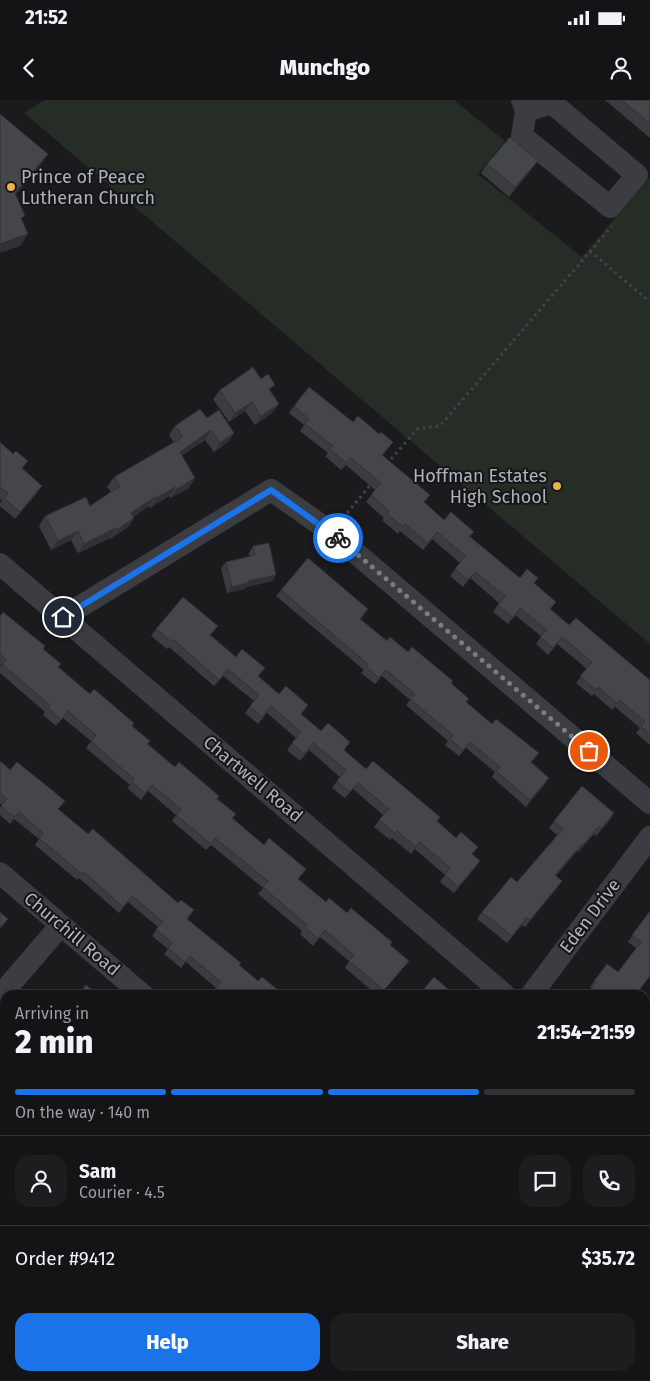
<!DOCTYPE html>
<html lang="en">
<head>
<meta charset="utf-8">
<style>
	:root { --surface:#141416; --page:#1d1d1f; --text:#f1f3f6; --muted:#9d9ea1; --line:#333335; --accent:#1a73e8 }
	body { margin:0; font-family:"Fira Sans",sans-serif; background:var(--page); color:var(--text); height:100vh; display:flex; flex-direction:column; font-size:19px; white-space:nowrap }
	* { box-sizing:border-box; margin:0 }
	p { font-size:16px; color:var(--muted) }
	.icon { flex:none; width:28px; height:28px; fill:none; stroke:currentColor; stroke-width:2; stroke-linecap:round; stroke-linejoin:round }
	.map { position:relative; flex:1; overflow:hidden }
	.side { position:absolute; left:0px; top:890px; width:650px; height:391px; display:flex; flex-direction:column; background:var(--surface); border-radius:15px 15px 0 0; box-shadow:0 1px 4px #0004,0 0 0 1px var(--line) }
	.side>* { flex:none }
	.pin { position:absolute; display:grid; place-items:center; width:42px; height:42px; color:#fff; margin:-21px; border:2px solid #fff; border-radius:50%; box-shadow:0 1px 5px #0007 }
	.courier { position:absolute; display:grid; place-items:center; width:50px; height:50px; margin:-25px; border:4px solid #1a73e8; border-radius:50%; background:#fff; color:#222; box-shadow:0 1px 6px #0007 }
	.overview em { font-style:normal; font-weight:800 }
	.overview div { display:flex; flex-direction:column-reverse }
	.overview { display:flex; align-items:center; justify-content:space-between; height:85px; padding:0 15px }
	h1 { font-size:32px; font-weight:800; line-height:38px }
	.bar { display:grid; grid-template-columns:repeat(4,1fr); gap:8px 5px; align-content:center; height:60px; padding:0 15px }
	.bar i { height:6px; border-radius:4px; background:var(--line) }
	.bar .on { background:var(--accent) }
	.bar p { grid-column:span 4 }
	.line { display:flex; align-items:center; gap:12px; padding:0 15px; border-top:1px solid var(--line) }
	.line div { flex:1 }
	.round { display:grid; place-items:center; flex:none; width:52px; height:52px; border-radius:15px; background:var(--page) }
	.button { display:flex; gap:10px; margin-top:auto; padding:10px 15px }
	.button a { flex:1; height:58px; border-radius:15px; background:var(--accent); color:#fff; font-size:20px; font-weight:800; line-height:58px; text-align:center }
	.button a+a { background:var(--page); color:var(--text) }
	.status { display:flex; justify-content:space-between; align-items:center; height:35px; padding:0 25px; background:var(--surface); direction:ltr }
	.status svg { height:14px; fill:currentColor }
	header { display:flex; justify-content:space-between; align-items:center; height:65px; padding:0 15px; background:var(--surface); font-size:22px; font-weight:800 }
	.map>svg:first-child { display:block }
</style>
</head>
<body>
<div class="status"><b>21:52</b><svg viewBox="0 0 49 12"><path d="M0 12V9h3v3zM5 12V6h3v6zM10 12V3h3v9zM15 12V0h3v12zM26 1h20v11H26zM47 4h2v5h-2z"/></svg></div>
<header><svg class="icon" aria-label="back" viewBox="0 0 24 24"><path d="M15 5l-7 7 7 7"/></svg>Munchgo<svg class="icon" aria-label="person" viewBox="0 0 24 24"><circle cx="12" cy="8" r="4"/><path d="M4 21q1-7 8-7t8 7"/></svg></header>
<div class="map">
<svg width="650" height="1281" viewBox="0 0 650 1281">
	<rect width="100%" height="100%" fill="#1b1b1d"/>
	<path fill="#27272a" d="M5 1087V1255L0 1251V1093Z
		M30 1276H407L403 1281H36Z"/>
	<path fill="#252d26" d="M44 0H454L505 41 478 74 582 157 650 77V544L24 13Z
		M191 1276H364L370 1281H194Z"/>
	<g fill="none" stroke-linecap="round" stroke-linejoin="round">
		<path stroke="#424449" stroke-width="3" stroke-dasharray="2.5 4" stroke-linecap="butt" d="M590 151 650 202
			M387 364 417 329 440 326 612 126
			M343 418 372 383"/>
		<path stroke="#3c3d42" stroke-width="22" d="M522 0 526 11 522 36 610 107 637 75 552 3 526 11
			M0 464 505 895
			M63 517 271 390 331 432 650 703
			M0 773 143 895
			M531 895 650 737
			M0 896 61 825
			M645 1156 650 1153
			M592 1276 597 1281
			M537 1281 541 1276"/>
	</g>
	<path fill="#3b3c40" d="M605 0H650V38Z
		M487 64 531 70 509 97 481 73Z
		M220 290 270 291 279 304 272 313 255 325 245 311 229 322 213 299Z
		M294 306 353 322 379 334 393 342 383 355 424 403 444 420 474 432 470 437 520 478 534 484 551 509 569 525 650 580V645L636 633 640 628 615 607 612 610 594 594 592 596 576 583 587 569 557 544 548 555 536 544 541 536 515 515 508 524 493 512 499 503 470 478 463 487 450 476 460 463 432 439 423 450 400 431 398 434 382 420 384 418 366 402 375 390 346 365 341 370 325 356 328 353 300 331 304 325 289 313Z
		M207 318 234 333 228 342 214 352 205 340 182 355 189 388 170 398 169 396 150 408 149 406 133 417 134 418 128 427 110 439V438L78 453 71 440 51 450 39 426 45 416 90 406 111 392 107 387 114 377 174 343 169 335 175 326Z
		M0 342 23 369 37 393 15 419 0 406V403L2 400 0 399Z
		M253 446 276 475 272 481 246 487 244 489 227 493 221 468 226 462 249 457V453Z
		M281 490 364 515 361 519 387 541 408 552 451 584 467 603 492 624 539 653 531 663 545 684 526 707 492 677 495 672 466 648 459 656 445 645 448 641 406 605 410 600 382 576 375 584 361 573 364 570 276 496Z
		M0 516 43 549 59 568 90 594 132 626 148 644 175 667 218 699 236 714 233 718 298 779 326 802 347 813 390 845 409 861 404 867 380 895H377L345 868 349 861 320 837 313 846 300 834 302 831 258 794 263 788 211 745 206 750 172 721 176 715 148 691 141 700 127 688 130 685 86 648 91 641 63 618 56 626 43 615 45 612 0 573V567L1 565 0 564Z
		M156 529 211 536 301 615 366 669 437 722 480 761 475 768 454 793 440 782 445 775 415 749 411 754 392 738 390 740 374 727 383 715 353 689 345 698 332 688 340 677 309 650 300 661 287 650 296 638 267 613 258 624 245 613 254 601 223 576 214 586 169 547 167 549 151 536Z
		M0 661 58 709 188 819 239 865 258 881 284 895H211L216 888 186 862 181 868 164 854 168 849 152 836 158 827 128 802 119 813 79 778 77 780 35 745 39 739 14 719 10 724 0 715V707L2 705 0 703Z
		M610 720 596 736 594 734 578 752 577 751 556 776 557 788 525 827 522 825 507 843 477 819 482 812 517 782 557 735 549 728 554 721Z
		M650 811 640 889 591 888 590 887 607 864 618 872 636 848 628 842Z
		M423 890 455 895H420Z
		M5 956V1016L4 1017 1 1015 0 1017V962Z
		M650 993V1028L645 1024V999Z
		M104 1276H207L213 1281H104L102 1279Z
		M451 1276H483L479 1281H447Z"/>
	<path fill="#303134" d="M48 54 40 66 7 105 15 93Z
		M538 61 531 70 509 97 515 87Z
		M28 134 20 146 0 153V144Z
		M252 302 245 311 229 322 235 313Z
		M279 304 272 313 255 325 261 316Z
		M211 330 205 340 174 361 180 352Z
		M234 333 228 342 214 352 220 343Z
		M195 378 189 388 170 398 177 389Z
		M42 386 37 393 15 419 20 412Z
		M176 387 169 396 150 408 156 398Z
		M155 397 149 406 125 422 131 413Z
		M134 418 128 427 110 439 117 430Z
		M116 428 110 438 78 453 84 444Z
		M78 431 71 440 51 450 58 441Z
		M276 475 272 481 246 487 244 489 227 493 232 487 248 481Z
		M549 678 545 684 526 707 530 700Z
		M614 713 610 720 596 736 601 729Z
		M582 744 577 751 550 782 555 775Z
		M480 761 475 768 454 793 458 787Z
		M562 781 557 788 525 827 530 820Z
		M650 1102V1108L645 1110V1104Z"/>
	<path fill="#45464a" stroke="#303134" d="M622 0H650V24Z
		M0 14 48 54 15 93 25 116 21 118 28 134 0 144Z
		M510 37 538 61 515 87 487 64Z
		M253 267 261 279 268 274 275 285 269 289 279 304 261 316 252 302 235 313 220 290Z
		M309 287 353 322 358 316 379 334 381 332 393 342 382 355 430 395 424 402 444 420 451 412 474 432 469 436 520 478 527 469 538 478 534 483 556 502 550 509 569 525 576 518 650 580V634L641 626 645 621 619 600 617 603 598 587 596 590 580 576 592 562 562 537 553 548 540 537 547 530 520 508 513 518 498 505 505 496 475 472 468 480 455 469 465 456 437 432 428 443 405 424 403 427 387 414 389 411 371 395 381 383 351 358 346 363 330 349 333 346 305 324 309 319 294 306Z
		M200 309 207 318 219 310 234 333 220 343 211 330 180 352 195 378 177 389 176 387 156 398 155 397 131 413 134 418 117 430 116 428 84 444 78 431 58 441 45 416 86 397 90 406 120 386 114 377 183 337 175 326Z
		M0 342 13 354 16 351 28 361 22 368 42 386 20 412 4 398 8 393 0 387Z
		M269 443 276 475 248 481V483L232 487 226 462 255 455 253 446Z
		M308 458 368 509 360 519 387 541 390 537 408 552 412 547 453 581 451 583 469 599 466 602 492 624 496 619 539 653 531 662 549 678 530 700 496 671 500 667 470 642 463 650 450 639 453 635 410 599 415 594 386 570 379 578 366 567 368 564 281 490Z
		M183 497 218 526 210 535 236 557 242 549 265 568 258 576 279 594 286 586 308 605 301 614 321 631 328 623 350 642 344 650 366 669 373 661 440 717 437 721 456 738 461 732 478 747 472 754 480 761 458 787 445 775 450 768 420 742 416 747 397 731 395 733 379 720 389 709 358 683 350 692 337 681 346 670 313 643 304 654 292 643 301 632 271 606 262 617 250 606 259 595 228 569 219 580 174 540 172 542 156 529Z
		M3 512 45 546 43 549 61 564 58 567 90 594 94 589 134 623 132 626 150 641 147 644 175 667 179 662 219 696 217 699 236 714 232 718 264 745 269 738 306 769 298 779 326 802 329 798 347 813 351 808 392 842 390 845 409 861 384 890 349 861 354 855 325 830 318 839 305 827 307 825 263 787 268 781 215 738 211 744 176 715 181 709 152 685 145 693 132 682 134 679 91 641 96 635 68 611 61 620 48 608 50 605 2 564 6 559 0 553V516Z
		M0 661 10 670 17 662 52 690 65 701 58 709 88 734 93 729 178 803 181 800 194 810 187 819 241 863 239 865 258 881 262 877 284 895H242L237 891 233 895H222L215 889 221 882 190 856 185 862 168 848 172 843 156 829 163 822 132 796 123 807 84 772 82 774 39 738 43 733 19 712 14 717 1 706 7 699 0 693Z
		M582 686 614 713 601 729 599 726 583 745 582 744 555 775 562 781 530 820 527 817 512 836 482 812 511 777 517 782 563 729 554 721Z
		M650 811V876L640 889 647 894 645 896V895H586L596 882 594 881 607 864 618 872 641 842 632 835Z
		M0 812 8 819 0 828Z
		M434 877 455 895H429L423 890Z
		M86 885 98 895H78Z
		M5 956V974L0 969V962Z
		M5 978V1009L0 1015V983Z
		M650 993V1019L645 1015V999Z
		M650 1063V1102L645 1104V1065Z
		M650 1209V1244L646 1249 645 1248V1215Z
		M116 1276H207L213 1281H122Z
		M451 1276H482L479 1280 474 1277 471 1281H447Z"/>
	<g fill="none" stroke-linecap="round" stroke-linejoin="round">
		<path stroke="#7b7d84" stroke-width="5" stroke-dasharray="0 9" d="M338 438 589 651"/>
		<path stroke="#1a73e8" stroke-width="6" d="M63 517 271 390 338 438"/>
	</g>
	<g fill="#e7b449" stroke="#161618" stroke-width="2">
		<circle cx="11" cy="87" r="5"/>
		<circle cx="557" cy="386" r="5"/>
	</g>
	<g text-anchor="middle" stroke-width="4" stroke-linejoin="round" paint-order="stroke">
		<g font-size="18" fill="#aeb2bc" stroke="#161618" text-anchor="start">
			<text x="21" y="83">Prince of Peace<tspan x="21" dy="21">Lutheran Church</tspan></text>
			<text x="547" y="382" text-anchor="end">Hoffman Estates<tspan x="547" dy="21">High School</tspan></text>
		</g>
		<g font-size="18" fill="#aeb2bc" stroke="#161618">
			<text transform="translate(253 679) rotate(40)" y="6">Chartwell Road</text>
			<text transform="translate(590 816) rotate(-53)" y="6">Eden Drive</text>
			<text transform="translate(72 834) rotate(40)" y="6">Churchill Road</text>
		</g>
	</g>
</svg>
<div class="pin" style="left:589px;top:651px;background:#ea580c"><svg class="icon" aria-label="bag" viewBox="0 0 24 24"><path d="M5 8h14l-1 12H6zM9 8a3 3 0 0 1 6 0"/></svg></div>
<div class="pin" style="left:63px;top:517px;background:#1f2937"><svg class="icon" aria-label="home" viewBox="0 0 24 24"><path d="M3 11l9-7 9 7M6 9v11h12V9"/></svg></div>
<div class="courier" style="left:338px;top:438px"><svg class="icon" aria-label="bike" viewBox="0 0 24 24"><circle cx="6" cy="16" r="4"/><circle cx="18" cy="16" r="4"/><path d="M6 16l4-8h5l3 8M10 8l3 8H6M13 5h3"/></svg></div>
<section class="side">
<div class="overview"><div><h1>2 min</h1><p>Arriving in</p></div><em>21:54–21:59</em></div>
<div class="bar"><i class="on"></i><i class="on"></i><i class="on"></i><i></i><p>On the way · 140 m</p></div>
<div class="line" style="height:90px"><a class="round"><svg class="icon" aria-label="person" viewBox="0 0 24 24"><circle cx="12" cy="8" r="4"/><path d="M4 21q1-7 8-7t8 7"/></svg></a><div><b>Sam</b><p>Courier · 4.5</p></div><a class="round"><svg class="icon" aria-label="chat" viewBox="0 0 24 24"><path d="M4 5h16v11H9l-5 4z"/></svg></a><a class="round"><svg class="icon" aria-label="phone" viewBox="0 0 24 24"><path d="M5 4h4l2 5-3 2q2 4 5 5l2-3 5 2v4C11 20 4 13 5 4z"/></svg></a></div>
<div class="line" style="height:65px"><div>Order #9412</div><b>$35.72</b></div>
<div class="button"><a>Help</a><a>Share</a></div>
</section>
</div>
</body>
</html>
